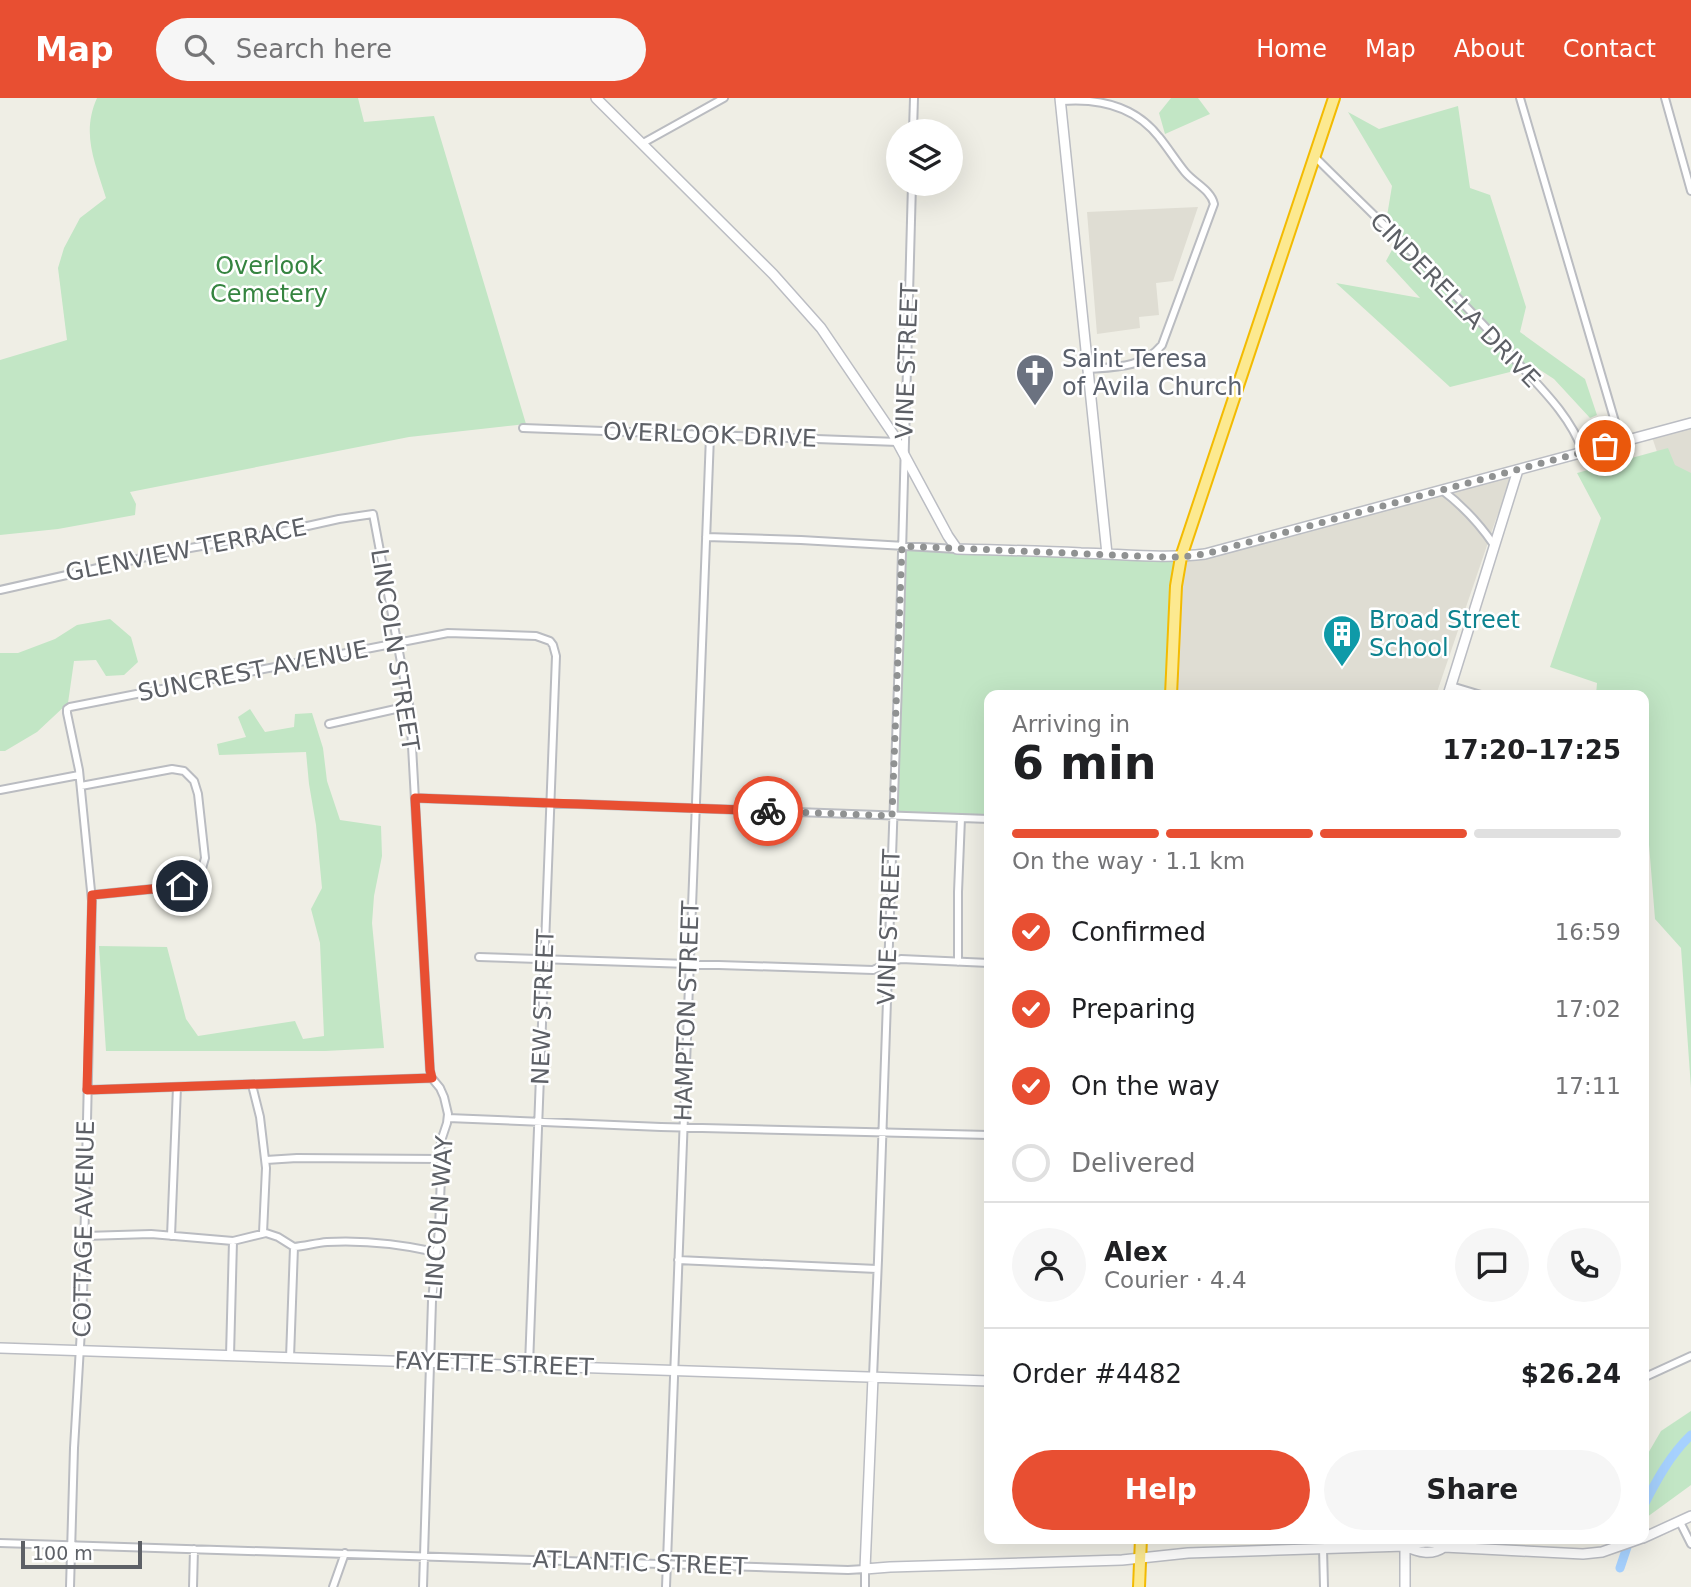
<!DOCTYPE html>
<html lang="en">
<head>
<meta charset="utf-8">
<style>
	:root { --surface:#fff; --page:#f6f6f6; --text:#202124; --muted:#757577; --line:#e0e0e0; --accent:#e84f32 }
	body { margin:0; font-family:"DejaVu Sans",sans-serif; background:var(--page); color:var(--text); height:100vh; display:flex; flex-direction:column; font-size:26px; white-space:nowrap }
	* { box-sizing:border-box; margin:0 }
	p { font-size:23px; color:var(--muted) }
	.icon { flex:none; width:38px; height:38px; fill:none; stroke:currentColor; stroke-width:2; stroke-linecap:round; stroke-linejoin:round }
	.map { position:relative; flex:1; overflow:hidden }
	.panel { position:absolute; left:984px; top:592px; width:665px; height:854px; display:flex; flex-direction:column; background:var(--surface); border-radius:14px; box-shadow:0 7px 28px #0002 }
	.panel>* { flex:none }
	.buttons { position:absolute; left:886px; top:21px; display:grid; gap:14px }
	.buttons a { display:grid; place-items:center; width:77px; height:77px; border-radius:50%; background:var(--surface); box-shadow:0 7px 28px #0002; font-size:35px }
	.scale { position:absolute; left:21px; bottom:18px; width:121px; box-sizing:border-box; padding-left:7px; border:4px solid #5d6066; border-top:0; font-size:19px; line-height:24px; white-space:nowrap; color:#5d6066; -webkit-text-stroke:5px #fff; paint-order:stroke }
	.pin { position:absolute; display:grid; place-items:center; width:60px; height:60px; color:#fff; margin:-30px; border:4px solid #fff; border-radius:50%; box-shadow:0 2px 7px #0007 }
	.courier { position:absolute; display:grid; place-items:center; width:70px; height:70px; margin:-35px; border:5px solid #e84f32; border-radius:50%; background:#fff; color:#222; box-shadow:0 2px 9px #0007 }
	.summary em { font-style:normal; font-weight:600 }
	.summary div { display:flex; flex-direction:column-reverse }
	.summary { display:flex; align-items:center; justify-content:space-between; height:119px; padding:0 28px }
	h1 { font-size:46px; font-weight:600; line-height:52px }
	.bar { display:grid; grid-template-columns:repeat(4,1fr); gap:10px 7px; align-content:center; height:84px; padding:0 28px }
	.bar i { height:9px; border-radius:5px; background:var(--line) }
	.bar .current { background:var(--accent) }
	.bar p { grid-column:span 4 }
	.line { display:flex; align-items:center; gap:18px; padding:0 28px; border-top:2px solid var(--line) }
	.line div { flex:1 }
	.round { display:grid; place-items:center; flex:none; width:74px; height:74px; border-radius:37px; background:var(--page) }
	ol { padding:0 28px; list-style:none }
	li { display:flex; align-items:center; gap:21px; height:77px }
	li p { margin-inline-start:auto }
	li .icon { padding:7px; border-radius:50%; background:var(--accent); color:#fff; stroke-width:4 }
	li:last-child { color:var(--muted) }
	li i { width:38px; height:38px; border:4px solid var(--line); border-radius:50% }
	.action { display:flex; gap:14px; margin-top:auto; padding:14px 28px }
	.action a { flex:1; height:80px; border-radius:42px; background:var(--accent); color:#fff; font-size:28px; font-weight:600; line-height:80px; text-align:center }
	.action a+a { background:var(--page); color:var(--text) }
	header { display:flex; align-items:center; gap:42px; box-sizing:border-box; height:98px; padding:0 35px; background:var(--accent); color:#fff }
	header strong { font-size:33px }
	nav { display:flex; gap:38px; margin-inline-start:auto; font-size:24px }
	.search { width:490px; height:63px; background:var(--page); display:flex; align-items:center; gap:18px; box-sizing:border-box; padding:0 24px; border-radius:38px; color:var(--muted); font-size:26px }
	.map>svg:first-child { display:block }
</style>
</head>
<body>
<header>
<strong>Map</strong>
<div class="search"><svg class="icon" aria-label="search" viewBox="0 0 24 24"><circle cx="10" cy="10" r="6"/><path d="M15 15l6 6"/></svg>Search here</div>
<nav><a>Home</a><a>Map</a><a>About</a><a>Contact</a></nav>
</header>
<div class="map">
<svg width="1691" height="1489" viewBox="0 0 1691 1489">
	<rect width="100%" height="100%" fill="#efeee5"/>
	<path fill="#dfddd3" d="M1198 109 1173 183 1156 185 1159 217 1139 219 1140 230 1097 236 1087 114Z
		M1691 325V455L1651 336Z
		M1518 372 1496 421 1436 597H1171L1181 459Z"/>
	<path fill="#c2e6c5" d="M97 0H358L364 24 434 18 526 326 409 339 130 394 136 406 135 417 58 431 0 437V262L67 242 58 170 64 150 80 120 106 100C95 64 81 36 97 0Z
		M1171 0H1198L1210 16 1165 36 1159 15Z
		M1458 8 1470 90 1490 97 1526 209 1520 234 1585 281 1597 317 1590 320 1554 281 1534 268 1450 289 1336 185 1420 200 1386 163 1400 137 1387 118 1392 88 1348 14 1379 31Z
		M1668 350 1675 367 1691 375V990L1681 850 1655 821 1645 697 1643 696V597H1596L1597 585 1550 569 1601 420 1577 375Z
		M902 448 1181 459 1171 597H989V721L893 717Z
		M110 521 131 539 138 564 124 577 106 578 96 562 74 563 68 605 37 634 5 653H0V555H18L55 541 77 527Z
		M250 611 265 634 294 629 295 616 312 615 323 650 327 683 340 722 381 728 382 758 374 798 372 825 384 950 325 953H106L99 848 167 849 186 921 198 938 295 923 303 941 324 938 320 845 311 811 322 790 316 727 309 686 306 654 219 657 217 646 246 639 238 619Z
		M1691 1313V1387L1643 1422V1364L1661 1333Z"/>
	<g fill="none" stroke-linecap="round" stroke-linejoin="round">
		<path stroke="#a6d1fe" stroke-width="9" d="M1643 1409C1656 1383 1670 1357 1691 1337
			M1620 1470 1630 1440"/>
		<defs>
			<path id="street" d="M1520 0 1621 344
				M1665 0 1691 93
				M1061 3C1098 0 1135 8 1159 39 1168 50 1176 63 1185 74 1194 85 1211 92 1214 106L1162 247C1143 270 1115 269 1087 271
				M913 33 914 0
				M643 45 724 0
				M1315 59C1383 127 1454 192 1517 264 1542 291 1571 319 1583 354
				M523 330 898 344
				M1442 392C1463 408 1479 425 1494 447
				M706 439 801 442 957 451
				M0 492 173 453 276 435 339 421 373 416 410 612 430 972 431 979 440 990 444 999 448 1016 447 1025 441 1043 440 1055 441 1077 439 1131 432 1203 423 1489
				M1451 588 1481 597
				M329 626 409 608
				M81 688 172 671 184 673 194 683 198 696 205 760 201 774 194 781 182 788 92 797
				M0 692 79 677
				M415 700 989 721
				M479 859 873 872 888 865 901 861 989 865
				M958 864V794L961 720
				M252 987 260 1019 266 1070 263 1135
				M87 992 432 980
				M448 1020 661 1029 989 1037
				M266 1062 297 1060 440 1061
				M85 1138 151 1136 233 1143 266 1135 278 1139 294 1149C305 1148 316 1145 327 1144 364 1142 400 1146 436 1154
				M171 1138 177 989
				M678 1162 877 1171
				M230 1258 233 1143
				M290 1260 294 1149
				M873 1279 878 1162 900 528 912 86
				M1643 1280 1691 1258
				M1680 1424 1691 1446
				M0 1445 848 1472 865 1471V1489
				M1323 1450 1324 1489
				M70 1489 74 1350 83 1198 92 803 79 672 67 615V611L70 609 448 535 536 538 550 543 553 547 556 558 529 1267
				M193 1489 194 1451
				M333 1489 345 1455
				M666 1489 710 338"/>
			<path id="secondary" d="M596 0 773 176 821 230 893 336 948 438 957 451C999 452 1040 453 1081 455 1123 456 1164 461 1205 456L1691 325
				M1060 0 1107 456
				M1448 597 1518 372
				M0 1250 989 1283
				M873 1279 865 1471 890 1469 1122 1462 1188 1455 1405 1448C1417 1445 1434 1441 1444 1449L1583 1456 1602 1454 1642 1440
				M1643 1440 1691 1418
				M1405 1448C1418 1454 1431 1458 1444 1449
				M1405 1489V1440"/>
			<path id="highway" d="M1171 597 1176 488 1181 459 1334 0
				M1139 1489 1141 1440"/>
		</defs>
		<use href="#street" stroke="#babcc1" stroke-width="10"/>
		<use href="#secondary" stroke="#bbbdc3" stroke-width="12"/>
		<use href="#highway" stroke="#f3bb02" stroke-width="14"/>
		<use href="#street" stroke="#fff" stroke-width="6"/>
		<use href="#secondary" stroke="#fff" stroke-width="9"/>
		<use href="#highway" stroke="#fce990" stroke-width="10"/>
	</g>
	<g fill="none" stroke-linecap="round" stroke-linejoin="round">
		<path stroke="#909292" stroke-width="7" stroke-dasharray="0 12.6" d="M768 713 892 718 902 448 1160 459H1181L1205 456 1605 348"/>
		<path stroke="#e84f32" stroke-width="9" d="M182 788 92 797 87 992 432 980 430 972 415 700 768 713"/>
	</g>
	<defs>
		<symbol id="church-pin" viewBox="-11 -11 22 30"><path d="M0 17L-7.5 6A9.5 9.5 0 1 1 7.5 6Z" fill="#6b7280" stroke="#fff"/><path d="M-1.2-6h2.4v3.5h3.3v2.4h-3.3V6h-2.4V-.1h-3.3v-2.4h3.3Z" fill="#fff"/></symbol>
		<symbol id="building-pin" viewBox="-11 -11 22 30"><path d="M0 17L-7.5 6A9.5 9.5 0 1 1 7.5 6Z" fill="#0f9aa8" stroke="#fff"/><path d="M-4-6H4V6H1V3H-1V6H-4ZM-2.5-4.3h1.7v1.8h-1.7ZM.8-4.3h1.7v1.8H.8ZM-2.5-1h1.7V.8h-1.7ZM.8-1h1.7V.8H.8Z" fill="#fff"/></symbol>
	</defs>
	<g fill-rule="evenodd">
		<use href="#church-pin" x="1013" y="253" width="44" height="60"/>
		<use href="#building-pin" x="1320" y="514" width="44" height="60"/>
	</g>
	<g text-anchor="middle" stroke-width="5" stroke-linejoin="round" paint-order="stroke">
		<g font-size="24" fill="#358440" stroke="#fff">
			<text x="269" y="176">Overlook<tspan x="269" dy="28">Cemetery</tspan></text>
		</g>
		<g font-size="24" fill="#5d6066" stroke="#fff">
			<text transform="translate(1455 202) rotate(46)" y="8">CINDERELLA DRIVE</text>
			<text transform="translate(907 263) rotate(-88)" y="8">VINE STREET</text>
			<text transform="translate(710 337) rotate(2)" y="8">OVERLOOK DRIVE</text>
			<text transform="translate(186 452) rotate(-11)" y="8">GLENVIEW TERRACE</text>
			<text transform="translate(395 552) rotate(81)" y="8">LINCOLN STREET</text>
			<text transform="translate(253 573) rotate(-11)" y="8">SUNCREST AVENUE</text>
			<text transform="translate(889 829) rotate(-88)" y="8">VINE STREET</text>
			<text transform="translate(543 909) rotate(-88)" y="8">NEW STREET</text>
			<text transform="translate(687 913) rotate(-88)" y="8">HAMPTON STREET</text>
			<text transform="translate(439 1120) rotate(-86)" y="8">LINCOLN WAY</text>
			<text transform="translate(84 1131) rotate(-89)" y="8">COTTAGE AVENUE</text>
			<text transform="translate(494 1266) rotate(2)" y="8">FAYETTE STREET</text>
			<text transform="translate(640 1465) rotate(2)" y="8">ATLANTIC STREET</text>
		</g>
		<g font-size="24" fill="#5b616d" stroke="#fff" text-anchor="start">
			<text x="1062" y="269">Saint Teresa<tspan x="1062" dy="28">of Avila Church</tspan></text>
		</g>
		<g font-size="24" fill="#0d838f" stroke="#fff" text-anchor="start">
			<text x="1369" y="530">Broad Street<tspan x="1369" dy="28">School</tspan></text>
		</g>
	</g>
</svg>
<div class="buttons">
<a><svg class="icon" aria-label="layers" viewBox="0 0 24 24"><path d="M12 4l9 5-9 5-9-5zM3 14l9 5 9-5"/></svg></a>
</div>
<div class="scale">100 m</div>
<div class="pin" style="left:1605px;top:348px;background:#ea580c"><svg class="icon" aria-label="bag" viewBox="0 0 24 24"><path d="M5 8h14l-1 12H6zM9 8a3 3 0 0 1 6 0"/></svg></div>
<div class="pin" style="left:182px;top:788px;background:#1f2937"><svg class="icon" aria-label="home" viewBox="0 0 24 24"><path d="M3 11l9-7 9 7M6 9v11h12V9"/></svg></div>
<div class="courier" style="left:768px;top:713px"><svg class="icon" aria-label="bike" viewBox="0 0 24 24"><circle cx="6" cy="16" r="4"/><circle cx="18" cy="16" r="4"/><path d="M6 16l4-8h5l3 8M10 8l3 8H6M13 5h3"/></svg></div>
<section class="panel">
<div class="summary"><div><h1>6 min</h1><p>Arriving in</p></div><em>17:20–17:25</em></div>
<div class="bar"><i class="current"></i><i class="current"></i><i class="current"></i><i></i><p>On the way · 1.1 km</p></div>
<ol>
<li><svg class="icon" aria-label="check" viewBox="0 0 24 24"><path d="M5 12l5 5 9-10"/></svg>Confirmed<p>16:59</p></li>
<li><svg class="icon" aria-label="check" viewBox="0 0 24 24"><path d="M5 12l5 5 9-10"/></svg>Preparing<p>17:02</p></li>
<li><svg class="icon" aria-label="check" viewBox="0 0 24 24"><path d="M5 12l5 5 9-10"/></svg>On the way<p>17:11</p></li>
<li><i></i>Delivered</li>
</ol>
<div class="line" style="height:126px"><a class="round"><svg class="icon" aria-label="person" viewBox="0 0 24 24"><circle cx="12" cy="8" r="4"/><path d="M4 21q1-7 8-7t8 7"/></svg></a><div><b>Alex</b><p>Courier · 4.4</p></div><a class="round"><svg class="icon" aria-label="chat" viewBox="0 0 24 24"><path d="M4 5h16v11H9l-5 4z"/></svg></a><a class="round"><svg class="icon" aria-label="phone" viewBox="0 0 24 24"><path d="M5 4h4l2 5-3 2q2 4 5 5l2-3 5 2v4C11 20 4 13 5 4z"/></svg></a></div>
<div class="line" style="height:91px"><div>Order #4482</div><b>$26.24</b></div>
<div class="action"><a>Help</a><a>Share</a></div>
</section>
</div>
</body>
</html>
